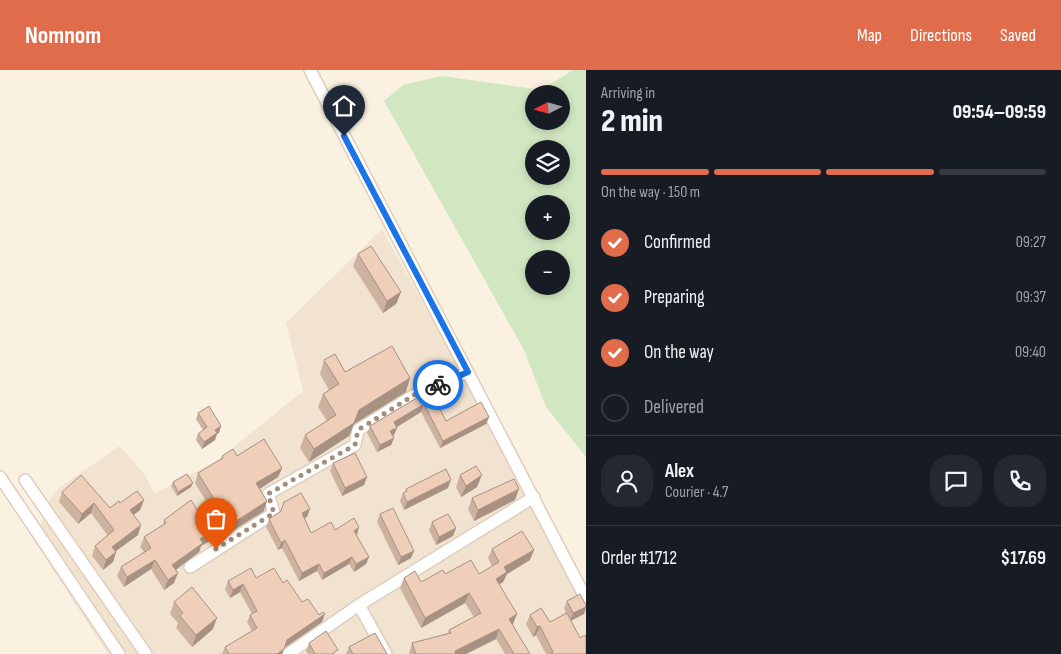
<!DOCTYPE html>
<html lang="en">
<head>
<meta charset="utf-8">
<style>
	:root { --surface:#171b24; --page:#242831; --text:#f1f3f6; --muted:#9ea1a6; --line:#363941; --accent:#e16c4b }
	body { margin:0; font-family:"Sofia Sans Condensed",sans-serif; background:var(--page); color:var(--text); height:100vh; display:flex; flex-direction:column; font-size:19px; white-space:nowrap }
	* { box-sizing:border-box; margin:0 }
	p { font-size:16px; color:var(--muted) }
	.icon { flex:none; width:28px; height:28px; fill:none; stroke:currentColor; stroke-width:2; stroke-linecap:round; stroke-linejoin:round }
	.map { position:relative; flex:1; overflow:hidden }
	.drawer { display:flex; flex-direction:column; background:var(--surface); width:475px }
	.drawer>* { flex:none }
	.needle { width:32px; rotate:264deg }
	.buttons { position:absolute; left:525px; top:15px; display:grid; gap:10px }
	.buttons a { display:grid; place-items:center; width:45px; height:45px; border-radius:50%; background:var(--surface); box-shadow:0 2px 8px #0003; font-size:25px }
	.pin { position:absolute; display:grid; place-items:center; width:42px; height:42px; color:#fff; margin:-51px -21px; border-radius:50% 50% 50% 0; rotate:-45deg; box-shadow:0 0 5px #0007 }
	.pin .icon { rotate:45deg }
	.courier { position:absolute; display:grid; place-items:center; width:50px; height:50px; margin:-25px; border:4px solid #1a73e8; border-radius:50%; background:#fff; color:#222; box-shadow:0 1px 6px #0007 }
	.overview em { font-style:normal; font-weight:800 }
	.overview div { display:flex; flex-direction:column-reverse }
	.overview { display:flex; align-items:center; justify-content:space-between; height:85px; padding:0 15px }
	h1 { font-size:32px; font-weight:800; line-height:38px }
	.bar { display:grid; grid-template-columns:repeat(4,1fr); gap:8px 5px; align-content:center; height:60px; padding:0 15px }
	.bar i { height:6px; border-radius:4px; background:var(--line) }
	.bar .selected { background:var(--accent) }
	.bar p { grid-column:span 4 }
	.line { display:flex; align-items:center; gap:12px; padding:0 15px; border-top:1px solid var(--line) }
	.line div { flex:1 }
	.round { display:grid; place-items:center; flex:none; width:52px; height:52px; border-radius:20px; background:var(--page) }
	ol { padding:0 15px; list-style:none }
	li { display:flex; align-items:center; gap:15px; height:55px }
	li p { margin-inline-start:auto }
	li .icon { padding:5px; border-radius:50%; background:var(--accent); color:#fff; stroke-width:4 }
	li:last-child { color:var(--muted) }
	li i { width:28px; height:28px; border:2px solid var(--line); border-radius:50% }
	header { display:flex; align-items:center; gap:30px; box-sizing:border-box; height:70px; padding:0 25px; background:var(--accent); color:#fff }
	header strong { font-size:24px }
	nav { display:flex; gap:28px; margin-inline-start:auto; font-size:18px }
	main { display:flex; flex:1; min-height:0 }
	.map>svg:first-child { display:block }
</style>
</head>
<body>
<header>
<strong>Nomnom</strong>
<nav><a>Map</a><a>Directions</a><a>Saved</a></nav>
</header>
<main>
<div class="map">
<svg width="586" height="584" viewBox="0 0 586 584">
	<rect width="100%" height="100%" fill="#fbf1e1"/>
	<path fill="#f2e3d0" d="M382 159 586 526V584H108L33 469 39 460 50 428 60 417 120 376 144 404 155 424 219 389 303 321 286 253Z"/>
	<path fill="#d1e7c1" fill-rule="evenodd" d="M573 0H586V387L546 337 524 280 384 31 403 15 442 6 541 20ZM534 24H561V51H534ZM534 79H561V106H534ZM534 134H561V161H534ZM534 189H561V216H534Z"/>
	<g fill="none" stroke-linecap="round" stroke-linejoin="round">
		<defs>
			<path id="street" d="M310 0 586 529
				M0 407 119 584
				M25 410 146 584
				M190 497 274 443 268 424 355 375 358 360 416 324 468 302
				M359 535 386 584
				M288 584 359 535 534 427"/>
		</defs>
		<use href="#street" stroke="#dfcdbe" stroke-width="14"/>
		<use href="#street" stroke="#fff" stroke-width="11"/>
	</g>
	<path fill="#ceb2a0" d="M358 184 401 222 396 234 383 243 353 196Z
		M324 290 345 302 406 322 354 354 349 366 309 392 300 378 305 365 327 351 318 337 323 324 329 320 320 304Z
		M430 320 446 351 489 347 486 354 440 378 421 342 397 357 394 365 393 366 394 368 391 375 377 382 367 363 370 356Z
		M198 343 219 363 217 364 215 370 202 379 196 370 198 364 203 360 196 349Z
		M222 386H237L282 398 278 407 260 419 264 441 226 465 225 462 201 476 199 482 176 500 174 513 164 520 151 499 124 517 117 506 121 497 144 482 140 477 144 467 163 455 164 450 205 452 215 446 195 413 198 403 220 390Z
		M333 393 367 407 364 415 342 426 330 401Z
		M460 405 477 417 461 427 456 417Z
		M173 412 191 417 177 426 171 416Z
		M448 418 404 440 400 431 403 423 405 422 406 419Z
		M62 422 110 438 120 433 144 430 140 440 134 444 138 465 115 481 116 482 113 492 103 500 92 486 95 476 108 466 91 443 78 454 59 432Z
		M472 428 515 430 474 451 468 439Z
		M284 432 307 447 304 448 311 463 335 460 356 465 369 487 366 494 354 502 349 494 322 510 317 501 299 511 282 478 278 480 266 457 269 449 280 442Z
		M380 444 411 488 398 495 377 452Z
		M432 452 456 458 453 466 436 475 429 460Z
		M492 479 530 490 507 504 503 512 499 515 517 544 512 554 530 584H505L496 569 466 584H409L412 573 448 563 449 560 474 547 465 533 421 558 400 518 404 508 421 512 445 504H479L492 496 488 488Z
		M256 508 283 513 322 552 285 577 282 584H222L225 577 252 561 247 552 250 545 252 544 240 522 230 528 225 519 228 511Z
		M567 531 586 535V538L584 544 571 551 586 584H546L536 565 533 567 526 554 530 545 550 552 566 543 564 538Z
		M174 532 213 559 192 577 176 558 178 553 170 544Z
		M309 573 336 584H308L306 581Z
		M349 577 387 584H346Z"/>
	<path fill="#a79182" d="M401 222 396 234 383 243 387 231Z
		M410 308 406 322 354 354 349 366 309 392 314 379 359 340Z
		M424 334 421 342 392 360 394 352Z
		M489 347 486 354 440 378 443 371Z
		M221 356 219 363 217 364 215 370 202 379 204 372 215 360Z
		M397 358 394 365 388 368 390 361Z
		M394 368 391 375 377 382 380 375Z
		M282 398 278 407 253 423 256 413Z
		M482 405 477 417 461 427 466 416Z
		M367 407 364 415 342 426 345 418Z
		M451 410 448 418 404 440 407 432Z
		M193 413 191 417 177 426 178 422Z
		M519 419 515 430 474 451 478 440Z
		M144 430 140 440 127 450 130 440Z
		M267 431 264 441 226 465 230 455Z
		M94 433 91 443 78 454 82 444Z
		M310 439 307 447 299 451 302 443Z
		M228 453 225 462 201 476 199 482 169 505 172 495 200 469Z
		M141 455 138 465 108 487 112 477Z
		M359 457 357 465 354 461Z
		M456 458 453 466 436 475 439 467Z
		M285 470 282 478 278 480 281 473Z
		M534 480 530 490 507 504 503 512 492 519 496 509 504 497Z
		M414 481 411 488 398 495 401 487Z
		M116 482 113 492 103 500 106 490Z
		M352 487 349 494 322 510 324 503Z
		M369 487 366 494 354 502 356 494Z
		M155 490 151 499 124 517 127 507Z
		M319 494 317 501 299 511 302 503Z
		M178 503 174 513 164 520 168 510Z
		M243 514 240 522 230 528 233 520Z
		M469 523 465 533 421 558 425 548Z
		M586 537 584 544 570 551 573 543Z
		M325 544 322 552 284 578 287 570Z
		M517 544 513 554 505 558 509 549Z
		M217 548 213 559 192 577 196 565Z
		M540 556 536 565 533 567 537 557Z
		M499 559 496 569 466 584H454L455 581Z
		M284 579 282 584H277Z"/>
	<path fill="#efcfba" stroke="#a79182" d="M371 176 401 222 387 231 358 184Z
		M392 276 410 308 359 340 354 353 314 379 305 365 336 345 323 324 339 314 324 290 335 284 345 302Z
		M430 320 446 351 481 332 489 347 443 371 424 334 394 352 397 358 390 361 394 368 380 375 370 356Z
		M209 336 221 356 215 360 217 363 204 372 198 364 207 357 198 343Z
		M264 369 282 398 256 413 267 431 230 455 228 453 200 469 203 473 172 495 178 503 168 510 155 490 127 507 121 497 151 478 144 467 166 453 164 450 191 430 205 452 222 442 198 403 223 388 222 386 233 379 237 386Z
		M355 383 367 407 345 418 333 393Z
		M476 396 482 405 466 416 460 405Z
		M446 399 451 410 407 432 403 423 407 421 406 419Z
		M187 404 193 413 178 422 173 412Z
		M81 405 110 438 119 431 120 433 137 421 144 430 130 440 141 455 112 477 116 482 106 490 95 476 114 460 94 433 82 444 62 422Z
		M514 409 519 419 478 440 472 428Z
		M301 423 310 439 302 443 311 463 331 452 335 460 354 448 359 457 354 461 369 487 356 494 352 487 324 503 319 494 302 503 285 470 281 473 269 449 281 441 284 432Z
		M393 438 414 481 401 487 380 444Z
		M448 444 456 458 439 467 432 452Z
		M522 461 534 480 504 497 507 502 496 509 517 544 509 549 530 584H514L499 559 455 581 456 584H416L412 573 451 563 449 560 481 543 469 523 425 548 404 508 415 501 421 512 443 500 445 504 471 490 479 504 499 492 492 479Z
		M251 498 256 508 274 498 283 513 287 510 302 532 308 529 319 545 323 542 325 544 287 570 284 579 277 584H229L225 577 257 558 250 545 257 541 243 514 233 520 228 511Z
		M192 517 217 548 196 565 180 546 183 543 174 532Z
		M580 524 586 535V537L573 543 567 531Z
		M541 538 550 552 567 543 580 568 585 565 586 568V584H550L553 582 540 556 537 557 530 545Z
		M326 561 338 580 332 584H315L309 573Z
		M375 563 387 584H353L349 577Z"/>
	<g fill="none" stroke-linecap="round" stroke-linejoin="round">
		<path stroke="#a18d7e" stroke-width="5" stroke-dasharray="0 9" d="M216 479 274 443 268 424 355 375 358 360 416 324 438 315"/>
		<path stroke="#1a73e8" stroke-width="6" d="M344 66 468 302 438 315"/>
	</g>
</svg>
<div class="buttons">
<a><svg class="needle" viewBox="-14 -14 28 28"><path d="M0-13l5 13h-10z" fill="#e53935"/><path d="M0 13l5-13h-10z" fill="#9ea1a6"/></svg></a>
<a><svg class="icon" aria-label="layers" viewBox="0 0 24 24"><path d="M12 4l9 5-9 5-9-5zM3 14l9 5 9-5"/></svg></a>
<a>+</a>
<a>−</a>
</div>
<div class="pin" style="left:216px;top:479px;background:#ea580c"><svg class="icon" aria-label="bag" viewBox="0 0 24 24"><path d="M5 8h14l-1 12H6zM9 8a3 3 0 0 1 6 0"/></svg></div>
<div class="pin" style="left:344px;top:66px;background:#1f2937"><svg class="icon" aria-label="home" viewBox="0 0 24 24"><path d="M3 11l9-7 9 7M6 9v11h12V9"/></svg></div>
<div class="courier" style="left:438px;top:315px"><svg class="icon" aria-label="bike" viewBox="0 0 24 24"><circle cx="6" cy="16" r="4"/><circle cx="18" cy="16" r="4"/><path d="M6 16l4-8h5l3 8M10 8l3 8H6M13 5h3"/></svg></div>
</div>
<section class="drawer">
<div class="overview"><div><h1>2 min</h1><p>Arriving in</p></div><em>09:54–09:59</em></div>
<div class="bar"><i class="selected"></i><i class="selected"></i><i class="selected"></i><i></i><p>On the way · 150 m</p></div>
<ol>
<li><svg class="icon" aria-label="check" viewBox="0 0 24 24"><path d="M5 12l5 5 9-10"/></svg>Confirmed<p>09:27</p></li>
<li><svg class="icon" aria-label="check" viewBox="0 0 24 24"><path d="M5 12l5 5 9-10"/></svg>Preparing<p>09:37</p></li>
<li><svg class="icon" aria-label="check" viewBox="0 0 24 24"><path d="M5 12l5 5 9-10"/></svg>On the way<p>09:40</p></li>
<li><i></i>Delivered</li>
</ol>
<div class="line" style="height:90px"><a class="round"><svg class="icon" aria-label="person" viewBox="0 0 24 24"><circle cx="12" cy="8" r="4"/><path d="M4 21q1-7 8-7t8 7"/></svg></a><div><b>Alex</b><p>Courier · 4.7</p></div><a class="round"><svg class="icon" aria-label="chat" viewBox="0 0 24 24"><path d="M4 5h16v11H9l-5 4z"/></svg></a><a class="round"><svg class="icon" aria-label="phone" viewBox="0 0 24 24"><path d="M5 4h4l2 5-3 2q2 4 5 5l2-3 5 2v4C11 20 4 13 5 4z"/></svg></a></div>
<div class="line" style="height:65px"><div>Order #1712</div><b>$17.69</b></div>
</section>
</main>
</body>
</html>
